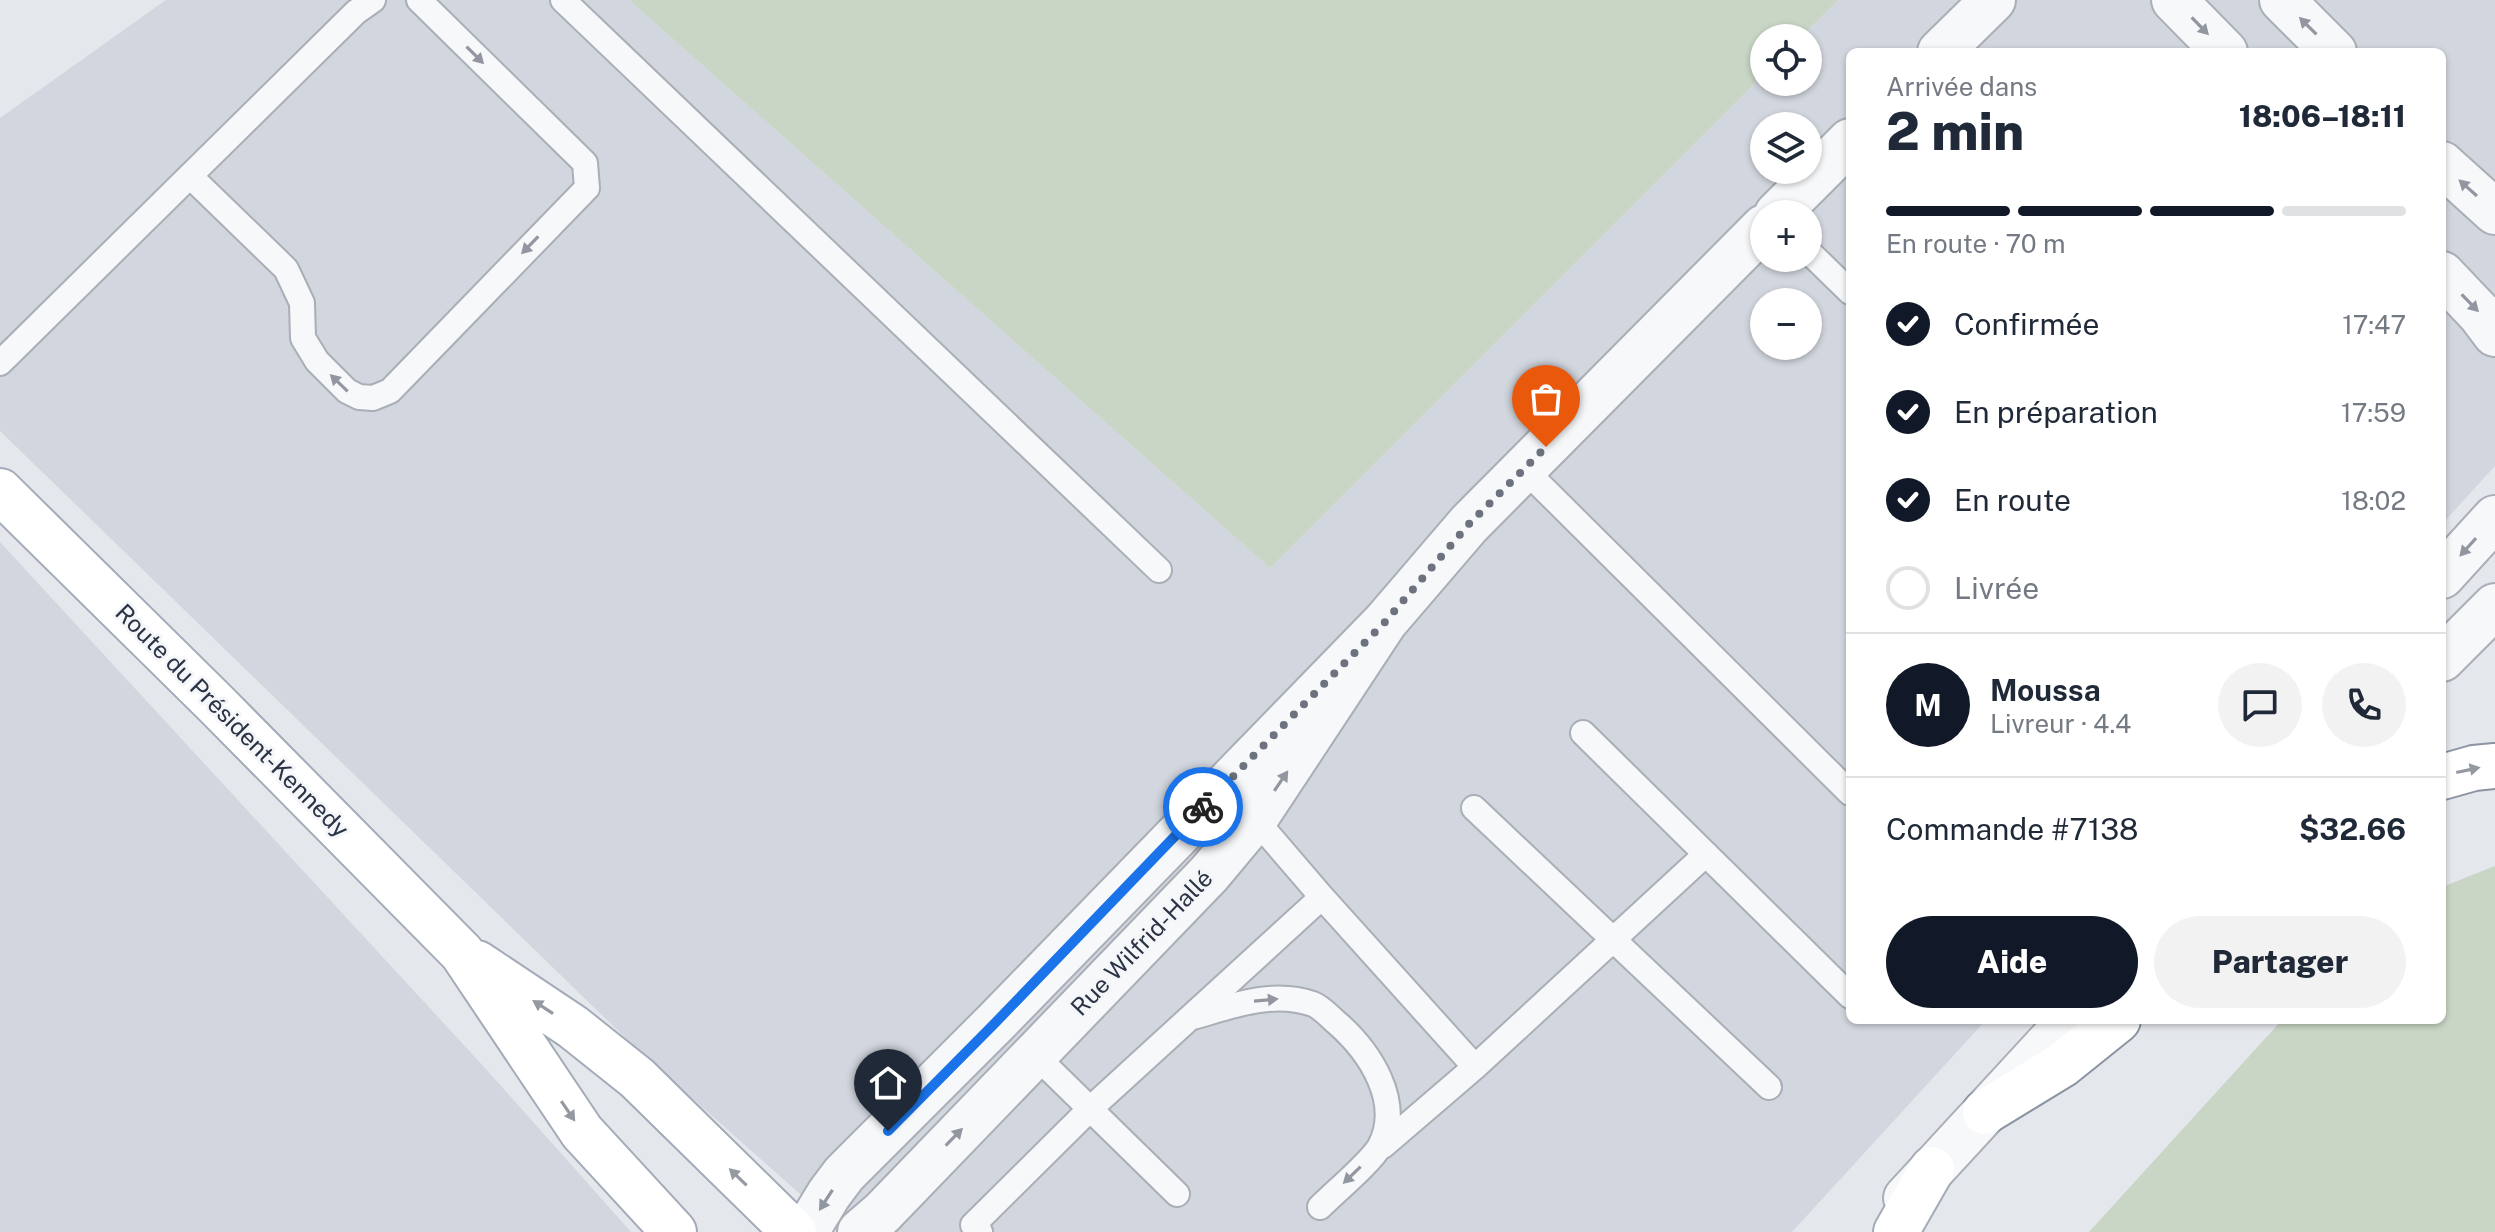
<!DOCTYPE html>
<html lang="fr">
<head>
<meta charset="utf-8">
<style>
	:root { --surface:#fff; --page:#f2f2f3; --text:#1f2937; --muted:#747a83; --line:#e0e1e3; --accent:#111827 }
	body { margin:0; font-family:"Public Sans",sans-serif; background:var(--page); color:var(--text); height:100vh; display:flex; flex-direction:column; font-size:30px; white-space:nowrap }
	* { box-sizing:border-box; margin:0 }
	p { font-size:26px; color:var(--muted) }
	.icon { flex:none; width:44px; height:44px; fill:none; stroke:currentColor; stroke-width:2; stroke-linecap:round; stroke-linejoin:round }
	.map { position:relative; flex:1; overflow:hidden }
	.side { position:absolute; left:1846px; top:48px; width:600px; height:976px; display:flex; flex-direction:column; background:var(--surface); border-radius:12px; box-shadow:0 2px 6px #0004 }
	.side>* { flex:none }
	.controls { position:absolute; left:1750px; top:24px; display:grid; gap:16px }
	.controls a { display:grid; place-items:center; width:72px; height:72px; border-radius:50%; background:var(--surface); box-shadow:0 2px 6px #0004; font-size:40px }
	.pin { position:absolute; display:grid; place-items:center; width:68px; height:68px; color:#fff; margin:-82px -34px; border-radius:50% 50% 50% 0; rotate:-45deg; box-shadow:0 0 8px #0007 }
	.pin .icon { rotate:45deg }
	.courier { position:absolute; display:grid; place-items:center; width:80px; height:80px; margin:-40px; border:6px solid #1a73e8; border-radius:50%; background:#fff; color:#222; box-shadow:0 2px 10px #0007 }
	.summary em { font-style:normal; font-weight:800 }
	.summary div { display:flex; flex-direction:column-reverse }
	.summary { display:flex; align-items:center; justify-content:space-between; height:136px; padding:0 40px }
	h1 { font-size:52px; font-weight:800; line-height:60px }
	.bar { display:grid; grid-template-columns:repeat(4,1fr); gap:12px 8px; align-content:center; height:96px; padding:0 40px }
	.bar i { height:10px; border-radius:6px; background:var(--line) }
	.bar .active { background:var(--accent) }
	.bar p { grid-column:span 4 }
	.line { display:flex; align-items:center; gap:20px; padding:0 40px; border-top:2px solid var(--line) }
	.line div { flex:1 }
	.round { display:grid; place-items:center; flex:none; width:84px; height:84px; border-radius:42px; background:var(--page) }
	ol { padding:0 40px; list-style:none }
	li { display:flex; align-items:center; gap:24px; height:88px }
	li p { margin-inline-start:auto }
	li .icon { padding:8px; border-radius:50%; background:var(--accent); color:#fff; stroke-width:4 }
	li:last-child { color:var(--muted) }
	li i { width:44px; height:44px; border:4px solid var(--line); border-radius:50% }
	.button { display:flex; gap:16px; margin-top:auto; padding:16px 40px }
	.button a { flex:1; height:92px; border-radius:48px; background:var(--accent); color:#fff; font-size:32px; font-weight:800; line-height:92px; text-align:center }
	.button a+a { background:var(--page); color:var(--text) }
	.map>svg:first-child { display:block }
</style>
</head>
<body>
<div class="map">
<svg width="2495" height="1232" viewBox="0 0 2495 1232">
	<rect width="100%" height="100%" fill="#e4e7ec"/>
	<path fill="#d2d6de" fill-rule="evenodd" d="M166 0H629L1270 568 1764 74V82H1808V38H1800L1838 0H2495V466L2442 524V52H1850V1020H1986L1792 1232H843L640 1052 0 431V118ZM1764 126H1808V170H1764ZM1764 214H1808V258H1764ZM1764 302H1808V346H1764Z
		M0 542 485 1068 631 1232H0Z"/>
	<path fill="#c9d6c5" d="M629 0H1838L1800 38H1764V74L1270 568Z
		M2495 866V1232H2089L2282 1020H2442V887Z"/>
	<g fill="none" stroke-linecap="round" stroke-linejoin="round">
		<defs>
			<path id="service" d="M563 0 1159 570
				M190 176 286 269 302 303 303 338 317 361 347 391 359 397 373 398 390 391 587 188 585 163 419 0
				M1808 251 1850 292
				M0 363 356 12 373 0
				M1524 469 1850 793
				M1583 733 1850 996
				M1474 808 1769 1087
				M1322 897 1475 1067 1706 854
				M1193 1017C1232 1006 1272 990 1313 1004 1321 1007 1330 1017 1337 1023 1370 1052 1403 1102 1380 1146 1372 1161 1334 1193 1320 1207
				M1034 1054 1177 1194
				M1383 1146 1475 1067
				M980 1232 973 1225 1090 1109 1322 897 1255 819"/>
			<path id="minor" d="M2174 0 2225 52
				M2282 0 2334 52
				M1940 52 1993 0
				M2442 164 2495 212
				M1777 214 1850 141
				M2442 274 2480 314 2495 334
				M1385 622 1469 524 1764 227
				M806 1232 829 1194 844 1174 996 1022 1385 622 1255 819 1209 874 882 1213 860 1232"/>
			<path id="tertiary" d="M2442 576 2495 518
				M2442 659 2495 606
				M1906 1198 2070 1020"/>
			<path id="primary" d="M0 491 216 704 462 953 582 1132 674 1232
				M477 963 573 1027 637 1078 794 1232
				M1896 1232 1932 1169"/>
			<path id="motorway" d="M2442 777 2474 768 2495 766
				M1985 1112 2062 1065 2118 1020"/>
		</defs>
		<use href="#service" stroke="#a9aeb7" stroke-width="28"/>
		<use href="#minor" stroke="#a9aeb7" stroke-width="48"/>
		<use href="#tertiary" stroke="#a9aeb7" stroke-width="48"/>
		<use href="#primary" stroke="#a3abb8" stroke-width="48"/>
		<use href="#motorway" stroke="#8b94a3" stroke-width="48"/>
		<use href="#service" stroke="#f7f8fa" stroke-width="24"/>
		<use href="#minor" stroke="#f7f8fa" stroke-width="44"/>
		<use href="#tertiary" stroke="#f7f8fa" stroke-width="44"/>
		<use href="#primary" stroke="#fff" stroke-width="44"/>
		<use href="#motorway" stroke="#fff" stroke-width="44"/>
	</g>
	<defs><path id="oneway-solid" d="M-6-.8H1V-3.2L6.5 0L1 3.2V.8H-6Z" transform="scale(2)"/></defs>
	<g fill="#9196a0">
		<use href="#oneway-solid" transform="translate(2200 26) rotate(46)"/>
		<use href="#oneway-solid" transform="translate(2308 26) rotate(-135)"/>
		<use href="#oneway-solid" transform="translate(475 55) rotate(45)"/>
		<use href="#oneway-solid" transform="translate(2468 188) rotate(-138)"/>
		<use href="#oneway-solid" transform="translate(530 245) rotate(134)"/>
		<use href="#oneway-solid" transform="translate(2470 303) rotate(46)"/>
		<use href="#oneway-solid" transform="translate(339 383) rotate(-136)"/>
		<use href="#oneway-solid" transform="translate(2468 547) rotate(132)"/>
		<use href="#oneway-solid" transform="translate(1281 781) rotate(-56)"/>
		<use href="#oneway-solid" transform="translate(1266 1000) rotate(-5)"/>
		<use href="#oneway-solid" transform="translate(954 1137) rotate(-46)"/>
		<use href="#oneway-solid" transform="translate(1352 1175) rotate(136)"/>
		<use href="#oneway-solid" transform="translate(826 1200) rotate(123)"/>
	</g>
	<g fill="#959aa2">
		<use href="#oneway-solid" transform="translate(2468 770) rotate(-12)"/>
		<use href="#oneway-solid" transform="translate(543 1007) rotate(-147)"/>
		<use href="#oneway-solid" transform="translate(568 1111) rotate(56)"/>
		<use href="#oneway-solid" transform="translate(738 1177) rotate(-136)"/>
	</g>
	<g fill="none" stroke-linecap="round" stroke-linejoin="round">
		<path stroke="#6c737f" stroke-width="8" stroke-dasharray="0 14.4" d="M1203 807 1385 622 1469 524 1546 447"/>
		<path stroke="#1a73e8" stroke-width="10" d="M888 1131 996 1022 1203 807"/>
	</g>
	<g text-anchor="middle" stroke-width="6" stroke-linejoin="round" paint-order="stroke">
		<g font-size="24" fill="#2b3445" stroke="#f4f6f9">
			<text transform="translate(232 721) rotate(45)" y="8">Route du Président-Kennedy</text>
			<text transform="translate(1142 943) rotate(-46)" y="8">Rue Wilfrid-Hallé</text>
		</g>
	</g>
</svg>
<div class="controls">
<a><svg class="icon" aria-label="locate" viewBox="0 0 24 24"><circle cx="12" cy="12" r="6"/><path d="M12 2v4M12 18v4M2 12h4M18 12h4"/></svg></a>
<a><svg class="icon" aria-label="layers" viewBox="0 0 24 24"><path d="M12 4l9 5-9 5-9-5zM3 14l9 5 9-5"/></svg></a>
<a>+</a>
<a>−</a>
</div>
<div class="pin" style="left:1546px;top:447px;background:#ea580c"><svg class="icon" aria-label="bag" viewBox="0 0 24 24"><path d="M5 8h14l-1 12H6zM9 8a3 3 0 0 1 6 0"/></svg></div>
<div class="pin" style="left:888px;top:1131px;background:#1f2937"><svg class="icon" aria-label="home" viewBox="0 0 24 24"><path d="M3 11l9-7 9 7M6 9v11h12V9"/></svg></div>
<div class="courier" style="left:1203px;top:807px"><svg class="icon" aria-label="bike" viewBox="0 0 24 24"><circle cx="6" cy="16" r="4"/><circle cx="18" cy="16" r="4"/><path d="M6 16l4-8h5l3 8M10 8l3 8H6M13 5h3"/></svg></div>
<section class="side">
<div class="summary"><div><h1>2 min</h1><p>Arrivée dans</p></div><em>18:06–18:11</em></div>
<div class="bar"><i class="active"></i><i class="active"></i><i class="active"></i><i></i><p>En route · 70 m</p></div>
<ol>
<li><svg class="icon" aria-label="check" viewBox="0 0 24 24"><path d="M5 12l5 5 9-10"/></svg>Confirmée<p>17:47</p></li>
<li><svg class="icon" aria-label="check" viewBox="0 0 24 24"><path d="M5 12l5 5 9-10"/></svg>En préparation<p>17:59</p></li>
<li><svg class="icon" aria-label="check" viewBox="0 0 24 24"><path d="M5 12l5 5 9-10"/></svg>En route<p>18:02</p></li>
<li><i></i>Livrée</li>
</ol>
<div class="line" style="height:144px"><b class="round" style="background:var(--accent);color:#fff">M</b><div><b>Moussa</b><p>Livreur · 4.4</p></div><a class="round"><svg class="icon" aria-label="chat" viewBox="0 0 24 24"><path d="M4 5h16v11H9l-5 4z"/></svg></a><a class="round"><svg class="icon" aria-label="phone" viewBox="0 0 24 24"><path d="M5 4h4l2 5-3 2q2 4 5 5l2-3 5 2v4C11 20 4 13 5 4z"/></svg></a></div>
<div class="line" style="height:104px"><div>Commande #7138</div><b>$32.66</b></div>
<div class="button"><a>Aide</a><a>Partager</a></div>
</section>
</div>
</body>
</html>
